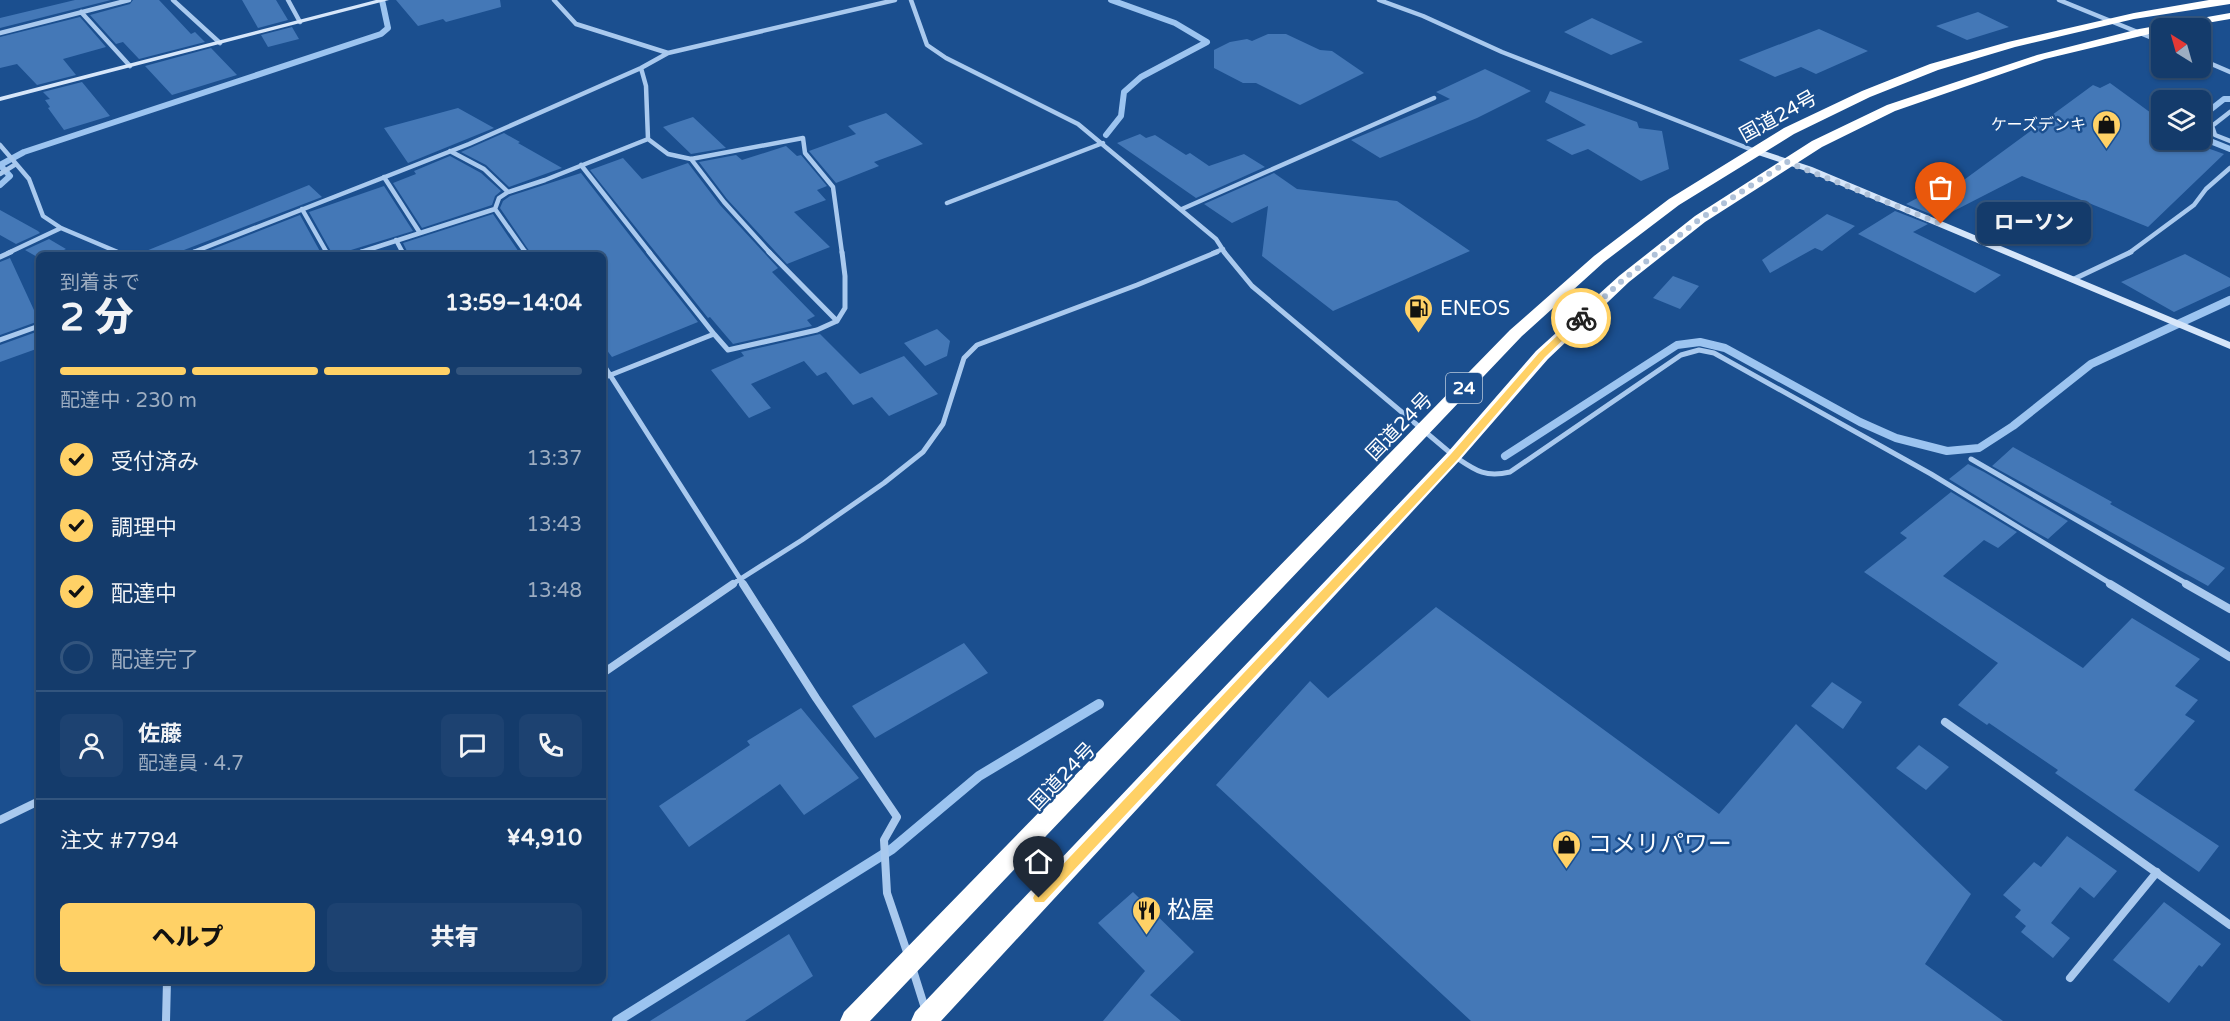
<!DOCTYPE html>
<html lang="ja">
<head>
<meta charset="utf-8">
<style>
	:root { --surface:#143b6b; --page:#1d4271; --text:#f1f3f6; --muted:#9dadc1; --line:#33557e; --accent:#ffd166 }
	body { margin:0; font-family:"Varela Round","Noto Sans JP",sans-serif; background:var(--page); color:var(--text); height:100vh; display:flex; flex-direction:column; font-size:22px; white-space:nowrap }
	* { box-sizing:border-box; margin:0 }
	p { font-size:20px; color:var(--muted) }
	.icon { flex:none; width:33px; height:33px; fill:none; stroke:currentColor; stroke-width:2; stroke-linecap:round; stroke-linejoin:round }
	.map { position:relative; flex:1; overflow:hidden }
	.drawer { position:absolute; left:36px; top:252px; width:570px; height:732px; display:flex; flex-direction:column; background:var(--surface); border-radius:9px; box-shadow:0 2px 4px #0004,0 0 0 2px var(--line) }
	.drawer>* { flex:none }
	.needle { width:39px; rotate:323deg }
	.buttons { position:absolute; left:2151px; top:18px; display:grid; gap:12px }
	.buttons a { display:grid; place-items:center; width:60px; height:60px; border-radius:9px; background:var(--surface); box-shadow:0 2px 4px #0004,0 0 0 2px var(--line); font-size:30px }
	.pin { position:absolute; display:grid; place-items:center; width:51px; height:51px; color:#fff; margin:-62px -26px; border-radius:50% 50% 50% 0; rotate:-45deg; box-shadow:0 0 6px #0007 }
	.pin .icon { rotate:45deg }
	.courier { position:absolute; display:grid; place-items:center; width:60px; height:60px; margin:-30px; border:4px solid #ffd166; border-radius:50%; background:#fff; color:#222; box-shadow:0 2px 8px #0007 }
	.bubble { position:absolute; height:42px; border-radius:9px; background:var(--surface); box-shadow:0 2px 4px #0004,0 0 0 2px var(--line); font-size:20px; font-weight:800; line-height:42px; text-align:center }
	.head em { font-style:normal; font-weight:800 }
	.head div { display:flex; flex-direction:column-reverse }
	.head { display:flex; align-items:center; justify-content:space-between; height:102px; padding:0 24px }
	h1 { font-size:39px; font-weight:800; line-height:45px }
	.bar { display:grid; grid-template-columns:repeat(4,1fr); gap:9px 6px; align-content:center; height:72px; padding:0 24px }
	.bar i { height:8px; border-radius:4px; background:var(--line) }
	.bar .current { background:var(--accent) }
	.bar p { grid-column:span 4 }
	.line { display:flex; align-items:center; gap:15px; padding:0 24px; border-top:2px solid var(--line) }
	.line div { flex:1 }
	.round { display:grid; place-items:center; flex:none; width:63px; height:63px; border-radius:9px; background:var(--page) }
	ol { padding:0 24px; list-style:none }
	li { display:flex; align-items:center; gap:18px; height:66px }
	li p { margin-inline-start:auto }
	li .icon { padding:6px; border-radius:50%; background:var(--accent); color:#111; stroke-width:4 }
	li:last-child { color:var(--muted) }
	li i { width:33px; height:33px; border:3px solid var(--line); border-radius:50% }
	.cta { display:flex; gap:12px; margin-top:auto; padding:12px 24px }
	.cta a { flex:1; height:69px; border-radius:9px; background:var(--accent); color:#111; font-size:24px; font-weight:800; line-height:69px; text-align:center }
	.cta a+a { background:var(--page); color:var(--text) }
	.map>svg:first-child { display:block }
</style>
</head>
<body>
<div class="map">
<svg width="2230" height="1021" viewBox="0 0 2230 1021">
	<rect width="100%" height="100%" fill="#1b4f8f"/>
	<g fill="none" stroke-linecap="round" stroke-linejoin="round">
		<path stroke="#9cc4f0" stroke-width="6" d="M2200 118 2224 99H2230
			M1106 135 1121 116 1124 92 1141 77 1207 42 1175 23 1111 0
			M2200 137 2230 149
			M0 185 10 176 0 165 24 152 381 34 388 28 382 0"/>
		<path stroke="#9cc4f0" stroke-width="8" d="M1505 456 1677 345 1700 342 1725 348 1860 422 1896 438 1947 451 1979 448 2013 426 2091 364 2230 300"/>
		<path stroke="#9cc4f0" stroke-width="10" d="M617 1021 892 849 979 776 1099 704"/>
	</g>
	<path fill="#4478b7" d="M75 0H111L0 28V18Z
		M133 0H159L191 34 195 32 205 42 139 59 123 42 116 44 90 15 130 4Z
		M242 0H276L288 20 258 28Z
		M396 0H500L501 7 446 22 443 19 418 26Z
		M1978 12 2009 27 1967 40 1936 26Z
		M80 17 106 47 63 59 76 75 37 85 17 64 0 68V37Z
		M1592 18 1643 42 1611 55 1564 32Z
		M292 27 299 39 268 47 261 35Z
		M1819 29 1868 51 1816 74 1801 67 1775 77 1739 60Z
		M1268 34H1286L1320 50 1332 51 1364 73 1300 105 1256 83H1243L1214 68V50L1230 42 1247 39 1252 41Z
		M211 48 237 75 172 95 145 66Z
		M1485 69 1531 91 1477 118 1380 158 1351 140 1450 99 1436 92Z
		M82 82 110 116 64 130 48 108 50 107 45 100 50 99 43 92Z
		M2110 83 2162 121V140H2185L2224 154 2148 227 2022 176 1940 218 1906 204 1950 181 1957 185 2093 85 2100 88Z
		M1550 91 1637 122 1639 128 1662 131 1669 169 1641 181 1588 149 1572 155 1546 140 1586 125 1545 102Z
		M458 108 494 128 408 163 384 128Z
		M886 113 923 144 874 162 879 166 836 183 809 151 856 134 848 126Z
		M693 117 726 148 691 154 663 127Z
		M504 133 520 142 518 143 562 168 509 187 486 165 461 152Z
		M1140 134 1146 138 1155 135 1186 155 1190 153 1209 166 1244 154 1265 167 1196 198 1117 143Z
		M786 146 797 156 801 155 827 186 817 190 826 200 794 212 830 247 787 264 727 199 699 162 736 155 742 160Z
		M450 156 481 173 501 191 495 196 492 205 422 228 393 183 416 174 414 171Z
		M623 158 642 179 688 163 720 205 778 268 772 272 815 316 807 320 812 326 733 344 710 317 708 318 590 170Z
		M581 173 645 255 698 322 612 357 603 345V255H532L500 208 503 201 510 196Z
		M1274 173 1297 189 1397 201 1470 251 1333 311 1262 256 1268 206 1232 223 1204 204Z
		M309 185 322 197 184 250 181 255H136Z
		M384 186 413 231 351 250 347 255H333L309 212Z
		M0 210 38 231 40 233 16 244 0 235Z
		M1895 211 1928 224 1913 232 2001 275 1975 293 1858 234Z
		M493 214 521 255H409L403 243Z
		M1827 214 1855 226 1822 251 1815 248 1770 273 1762 260Z
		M300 215 322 255H198Z
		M49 239 66 249 53 255H39V258L25 250Z
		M2185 254 2230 278V286L2174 312 2121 282Z
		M10 258 39 321 0 335V262Z
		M1673 276 1699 286 1680 309 1653 298Z
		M937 329 950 341 947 356 925 366 904 343Z
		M39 331V348L0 362V345Z
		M820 334 860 374 904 356 938 394 889 416 872 397 853 405 826 372 817 376 804 361 751 384 771 408 749 418 711 370 744 356 741 352Z
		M2013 447 2112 502 2110 504 2225 568 2208 586 1992 466Z
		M1968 464 1984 472 2068 521 2048 539 2025 526 1949 479Z
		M1951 492 2017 532 1998 548 1984 540 1943 576 2083 668 2132 618 2200 659 2175 686 2198 700 2185 715 2195 721 2134 790 2219 846 2199 872 2055 773 2058 770 1989 723 1987 725 1958 705 1998 663 1864 572 1907 538 1900 533Z
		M1436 607 1719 814 1796 724 1971 894 1925 964 2003 1021H1471L1216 785 1310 681 1328 698Z
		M964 643 988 673 875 738 852 706Z
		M1832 682 1862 702 1843 729 1811 706Z
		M801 708 859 778 804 815 780 784 689 847 659 806 750 745 747 741Z
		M1919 745 1949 767 1926 790 1896 768Z
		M2067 836 2117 871 2094 898 2080 887 2051 923 2070 938 2053 958 2021 932 2026 926 2015 917 2021 910 2003 895 2034 862 2041 867Z
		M1133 892 1194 952 1150 995 1181 1021H1103L1145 971 1098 923Z
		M2164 902 2221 944 2202 967 2199 965 2169 1003 2113 960Z
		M789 934 813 976 745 1021H650Z"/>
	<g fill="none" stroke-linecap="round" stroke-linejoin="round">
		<path stroke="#a9c9ee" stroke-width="4.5" d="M173 0 220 43
			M288 0 300 22
			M554 0 576 24 668 53
			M911 0 927 45 946 58 1078 124 1216 239 1225 253
			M1379 0 1423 16 1502 52 1755 151
			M2059 0 2162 42
			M81 12 130 66
			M0 33 129 0
			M2200 59 2230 72
			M641 68 646 86 648 139
			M2230 112 2212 126 2215 135 2230 141
			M648 139 668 154 691 159 803 138 805 153 833 187 842 253
			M0 145 29 179 43 216 61 228 120 253
			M450 151 484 169 508 192
			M691 159 724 202 770 253
			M581 165 650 253
			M0 174 16 164
			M384 177 420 233
			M947 203 1103 143
			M302 209 327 253
			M495 209 526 253
			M1182 209 1434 98
			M396 240 403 253
			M8 253 61 228
			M191 253 469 144 641 68 668 53 895 0
			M358 253 495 209 499 198 508 192 545 180 648 139
			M1213 253 1223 249
			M2129 253 2194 205 2206 189 2230 168"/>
		<path stroke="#a9c9ee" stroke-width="5" d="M116 252 124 255
			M326 252 328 255
			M402 252 404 255
			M525 252 527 255
			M649 252 714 334
			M769 252 837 321
			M1224 252 1252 286 1454 456C1475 470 1484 478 1510 472L1681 355 1699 350 1714 353 1931 474 2113 585
			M186 255 194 252
			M352 255 362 252
			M0 257 11 252
			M2074 279 2131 252
			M0 340 39 326
			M603 364 744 585
			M603 378 714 334 728 350 817 330 837 321 845 308V276L842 252
			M1971 459 2189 585
			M731 585 802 540 884 483 923 452 943 424 964 358 977 345 1137 285 1217 252"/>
		<path stroke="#a9c9ee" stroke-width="8" d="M743 584 816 698 897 817 884 840 887 893 908 955
			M2110 584 2230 657
			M2186 584 2230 609
			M603 673 733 584
			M1945 722 2230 925
			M0 820 39 801
			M912 967 929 1021
			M2070 978 2157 872
			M166 1021 167 981"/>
		<path fill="#d6e6fa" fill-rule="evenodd" d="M376 0H389L0 101V97Z
			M1755 148 1812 167 2230 342V349L1806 171 1752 153 1751 151Z"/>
		<path fill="#fff" fill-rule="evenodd" d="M2209 0H2230V4L2134 19 2015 47 1938 70 1870 97 1794 134 1679 205 1604 262 1522 336 870 1021H840L844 1012 1510 330 1594 256 1669 199 1784 128 1862 91 1930 64 2008 42 2134 13Z
			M2230 13V19L2178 28H2162V31L2045 59 1895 111 1822 147 1705 222 1629 282 1548 359 1460 460 941 1021H911L915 1012 1448 452 1536 351 1619 276 1695 216 1812 141 1887 105 2037 55 2139 29Z"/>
	</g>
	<path fill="#ffd166" d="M1578 316 1586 318 1545 357 1458 459 1044 902H1035L1033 898 1035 894 1451 454 1539 353Z"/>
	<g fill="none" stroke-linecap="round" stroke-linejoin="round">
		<path stroke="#afc1d8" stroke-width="6" stroke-dasharray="0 10.8" d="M1581 318 1624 279 1700 219 1787 162 1941 224"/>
	</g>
	<defs>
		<symbol id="shop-pin" viewBox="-11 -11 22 30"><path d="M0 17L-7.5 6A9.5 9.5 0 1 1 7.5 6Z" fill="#ffd166" stroke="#1b4f8f"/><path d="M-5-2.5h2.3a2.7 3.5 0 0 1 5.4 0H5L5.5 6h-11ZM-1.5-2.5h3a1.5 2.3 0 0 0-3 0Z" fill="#111"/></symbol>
		<symbol id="fuel-pin" viewBox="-11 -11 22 30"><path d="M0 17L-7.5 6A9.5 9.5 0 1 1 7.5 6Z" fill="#ffd166" stroke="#1b4f8f"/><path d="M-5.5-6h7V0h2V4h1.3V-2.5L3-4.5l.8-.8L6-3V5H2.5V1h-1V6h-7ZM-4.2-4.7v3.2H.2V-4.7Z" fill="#111"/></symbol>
		<symbol id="restaurant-pin" viewBox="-11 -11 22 30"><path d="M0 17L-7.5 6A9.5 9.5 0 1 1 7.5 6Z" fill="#ffd166" stroke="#1b4f8f"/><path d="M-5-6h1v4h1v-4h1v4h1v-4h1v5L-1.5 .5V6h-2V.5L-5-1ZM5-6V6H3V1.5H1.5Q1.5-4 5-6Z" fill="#111"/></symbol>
	</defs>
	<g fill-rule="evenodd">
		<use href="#shop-pin" x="2090" y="108" width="33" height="45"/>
		<use href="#fuel-pin" x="1402" y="292" width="33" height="45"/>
		<use href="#shop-pin" x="1550" y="828" width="33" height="45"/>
		<use href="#restaurant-pin" x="1130" y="894" width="33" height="45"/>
	</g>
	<g text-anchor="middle" stroke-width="5" stroke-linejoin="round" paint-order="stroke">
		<g font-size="16" fill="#fff" stroke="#1b4f8f" text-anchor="end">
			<text x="2086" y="130">ケーズデンキ</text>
		</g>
		<rect fill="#1b4f8f" stroke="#bbcadd" stroke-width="1.5" x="1446" y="373" width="36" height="30" rx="4.5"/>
		<g font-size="18" font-weight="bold" fill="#fff">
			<text x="1464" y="394">24</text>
		</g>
		<g font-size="20" fill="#fff" stroke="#1b4f8f">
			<text transform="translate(1778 116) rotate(-29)" y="7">国道24号</text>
			<text transform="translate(1399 426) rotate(-46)" y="7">国道24号</text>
			<text transform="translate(1062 776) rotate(-46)" y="7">国道24号</text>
		</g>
		<g font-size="20" fill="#fff" stroke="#1b4f8f" text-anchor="start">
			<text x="1440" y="315">ENEOS</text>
		</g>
		<g font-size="24" fill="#fff" stroke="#1b4f8f" text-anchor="start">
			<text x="1588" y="852">コメリパワー</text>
			<text x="1167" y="918">松屋</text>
		</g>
	</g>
</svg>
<div class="buttons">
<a><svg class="needle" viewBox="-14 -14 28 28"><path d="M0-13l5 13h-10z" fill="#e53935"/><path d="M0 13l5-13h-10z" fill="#9dadc1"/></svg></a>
<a><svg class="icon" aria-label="layers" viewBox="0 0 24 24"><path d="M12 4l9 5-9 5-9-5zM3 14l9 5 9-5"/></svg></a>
</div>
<div class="pin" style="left:1941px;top:224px;background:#ea580c"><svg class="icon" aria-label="bag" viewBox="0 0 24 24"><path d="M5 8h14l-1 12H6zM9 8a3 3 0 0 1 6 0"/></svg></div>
<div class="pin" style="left:1039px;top:898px;background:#1f2937"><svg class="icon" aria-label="home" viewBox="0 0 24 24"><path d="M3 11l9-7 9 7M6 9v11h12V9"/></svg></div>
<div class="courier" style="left:1581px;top:318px"><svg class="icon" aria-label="bike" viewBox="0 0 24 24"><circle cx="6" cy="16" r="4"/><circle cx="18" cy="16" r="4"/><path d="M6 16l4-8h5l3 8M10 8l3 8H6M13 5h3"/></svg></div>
<div class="bubble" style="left:1977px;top:202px;width:114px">ローソン</div>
<section class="drawer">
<div class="head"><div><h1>2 分</h1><p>到着まで</p></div><em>13:59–14:04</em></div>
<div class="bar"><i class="current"></i><i class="current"></i><i class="current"></i><i></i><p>配達中 · 230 m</p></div>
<ol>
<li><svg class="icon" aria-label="check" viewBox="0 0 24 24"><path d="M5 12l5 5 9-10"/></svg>受付済み<p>13:37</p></li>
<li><svg class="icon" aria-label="check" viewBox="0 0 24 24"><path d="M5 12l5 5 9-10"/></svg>調理中<p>13:43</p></li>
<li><svg class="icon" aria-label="check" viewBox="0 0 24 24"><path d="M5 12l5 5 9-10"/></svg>配達中<p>13:48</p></li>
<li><i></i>配達完了</li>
</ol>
<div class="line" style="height:108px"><a class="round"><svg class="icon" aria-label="person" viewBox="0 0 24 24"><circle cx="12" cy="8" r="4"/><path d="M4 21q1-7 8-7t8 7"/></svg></a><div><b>佐藤</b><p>配達員 · 4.7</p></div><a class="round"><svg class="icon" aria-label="chat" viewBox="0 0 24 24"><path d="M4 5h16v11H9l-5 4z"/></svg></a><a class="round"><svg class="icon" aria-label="phone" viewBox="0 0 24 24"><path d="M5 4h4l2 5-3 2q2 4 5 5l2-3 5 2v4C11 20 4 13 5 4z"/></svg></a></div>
<div class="line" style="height:78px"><div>注文 #7794</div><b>¥4,910</b></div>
<div class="cta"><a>ヘルプ</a><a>共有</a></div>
</section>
</div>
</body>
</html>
